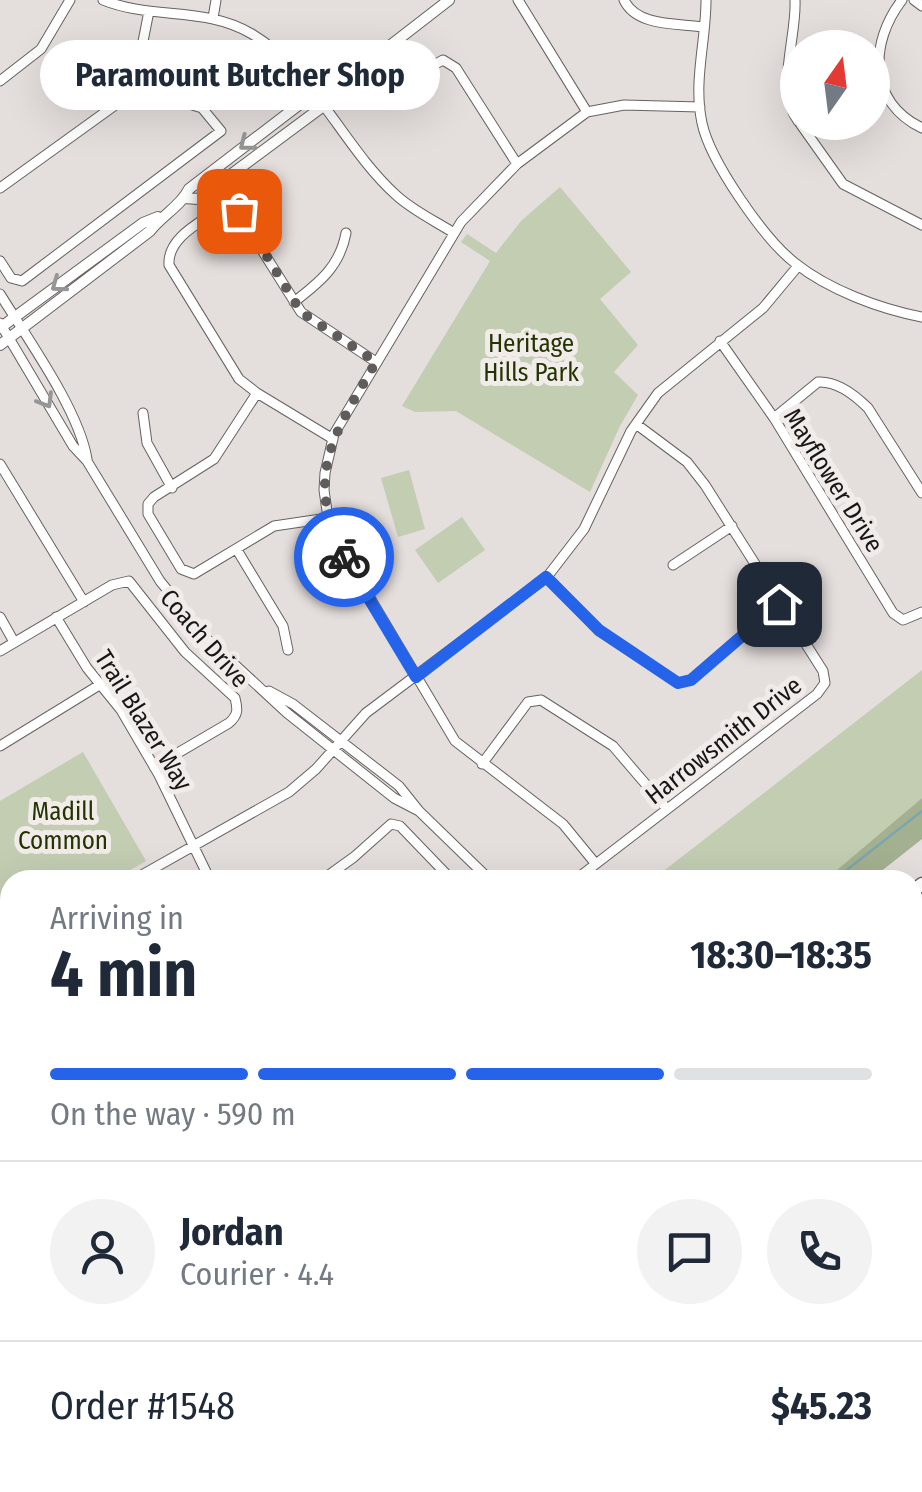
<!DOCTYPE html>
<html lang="en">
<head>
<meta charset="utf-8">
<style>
	:root { --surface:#fff; --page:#f2f2f3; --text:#1f2937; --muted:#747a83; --line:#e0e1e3; --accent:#2563eb }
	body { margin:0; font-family:"Fira Sans Condensed",sans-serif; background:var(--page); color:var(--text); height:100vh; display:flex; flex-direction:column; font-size:38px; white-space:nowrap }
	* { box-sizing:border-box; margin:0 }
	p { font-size:32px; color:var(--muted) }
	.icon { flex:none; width:55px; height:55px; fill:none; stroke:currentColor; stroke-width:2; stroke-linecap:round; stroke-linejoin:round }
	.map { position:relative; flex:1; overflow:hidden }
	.drawer { position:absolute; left:0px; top:870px; width:922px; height:622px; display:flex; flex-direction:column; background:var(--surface); border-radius:30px 30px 0 0; box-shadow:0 10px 40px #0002 }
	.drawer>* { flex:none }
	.needle { width:65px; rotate:14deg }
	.buttons { position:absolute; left:780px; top:30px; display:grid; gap:20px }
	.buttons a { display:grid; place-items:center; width:110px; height:110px; border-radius:50%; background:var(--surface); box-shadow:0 10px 40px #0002; font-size:50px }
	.pin { position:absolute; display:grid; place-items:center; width:85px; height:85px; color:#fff; margin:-42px; border-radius:20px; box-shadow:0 5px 15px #0006 }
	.courier { position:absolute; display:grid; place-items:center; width:100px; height:100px; margin:-50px; border:8px solid #2563eb; border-radius:50%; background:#fff; color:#222; box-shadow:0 2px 12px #0007 }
	.bubble { position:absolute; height:70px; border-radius:35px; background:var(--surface); box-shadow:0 10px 40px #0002; font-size:32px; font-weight:700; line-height:70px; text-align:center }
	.headline em { font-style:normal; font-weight:700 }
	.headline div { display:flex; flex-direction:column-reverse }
	.headline { display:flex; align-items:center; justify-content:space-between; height:170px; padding:0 50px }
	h1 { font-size:65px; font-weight:700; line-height:75px }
	.bar { display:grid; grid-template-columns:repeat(4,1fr); gap:15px 10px; align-content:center; height:120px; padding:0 50px }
	.bar i { height:12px; border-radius:8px; background:var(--line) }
	.bar .current { background:var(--accent) }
	.bar p { grid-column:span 4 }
	.line { display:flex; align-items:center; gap:25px; padding:0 50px; border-top:2px solid var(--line) }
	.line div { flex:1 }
	.round { display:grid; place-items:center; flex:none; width:105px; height:105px; border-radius:52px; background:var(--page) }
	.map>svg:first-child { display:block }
</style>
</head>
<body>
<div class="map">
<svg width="922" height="1492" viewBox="0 0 922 1492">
	<rect width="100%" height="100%" fill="#e4dedc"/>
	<path fill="#c2cdb2" d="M560 187 631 272 600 299 638 345 614 372 638 395 620 426 590 492 456 411 415 412 402 406 490 261 461 242 467 234 496 253 521 221Z
		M409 470 425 529 398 537 381 478Z
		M462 517 485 550 438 583 415 550Z
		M922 670V798L825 880H652Z
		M83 752 146 861 113 880H10V897H0V801Z
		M10 1386V1433L0 1432V1394Z
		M0 1467 10 1470V1482L28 1483 35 1492H0Z
		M40 1483H145L133 1492H46Z"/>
	<path fill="#a4b190" d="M922 798V839L870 880H825Z"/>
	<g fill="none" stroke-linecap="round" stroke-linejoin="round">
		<path stroke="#7ba6ae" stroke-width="2.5" d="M834 880 922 811
			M912 955 922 947
			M0 1400 10 1392
			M353 1482 358 1492"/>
		<defs>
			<path id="minor" d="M103 0C152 20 206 6 252 34 314 71 343 147 396 195 412 210 435 221 454 233
				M518 0 587 112
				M624 0C637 27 677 23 704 27
				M706 0C706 42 693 81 702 123 710 161 764 239 795 263 829 290 880 309 922 317
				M795 0C797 37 775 89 798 121
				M902 0C869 43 868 102 922 128
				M914 0 922 6
				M213 18 216 0
				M430 67 443 60 456 68 517 164
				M0 81 41 49 70 0
				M799 122 843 184 922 225
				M0 188 118 103 134 87 149 11
				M0 261 11 278 22 281 221 131 202 108 134 87
				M0 294C27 338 79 410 87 459
				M294 302C320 282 340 266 346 233
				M0 323 73 446 87 461 160 581 207 639 287 713 394 798 419 811
				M720 341 774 418 893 613 903 620 922 612
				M257 393 214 459 154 497 148 504V514L181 569 194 574 274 526 328 518
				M143 413 147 443 172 488
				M774 418 818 382C836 381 855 395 868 408L922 493
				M333 439 257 393 239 379 169 265C167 237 202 222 222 207L236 209 301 312 376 362
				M0 464 84 602
				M237 550 283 626 288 650
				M673 565 732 526
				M547 577 599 631 678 683 691 680 779 604
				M0 617 14 642
				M56 617 87 668 121 710 159 775 210 880
				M0 651 112 585 129 581 185 652 235 698C238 710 238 715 229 723L154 767
				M269 691 293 704 399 786 419 811 490 880
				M0 746 101 684
				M482 764 528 702 541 700 613 746 667 809
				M595 863 563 824 455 741 338 544 328 518 324 490 325 473 334 434 461 222 517 164 587 112 624 105 700 107
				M133 880 289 792 316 769 366 713 547 577 584 529 631 431 658 393 763 308 798 266
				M322 880 354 857 391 824 400 826 452 880
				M575 880 817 694 825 683 823 671 705 485 687 462 636 424
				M3 909 2 955 10 976
				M912 970 922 963
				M912 985 922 978
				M0 1219 10 1211
				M912 1264 922 1253
				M0 1309 10 1316
				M912 1472 922 1464
				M555 1482 562 1492
				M842 1482 849 1492
				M854 1482 861 1492
				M259 1492 270 1482
				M452 1492 464 1482
				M688 1492 694 1482
				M883 1492 898 1482"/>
			<path id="major" d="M185 198 198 199 372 70 378 55
				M0 328 143 223 158 217
				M0 345 150 231C161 216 181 206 189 189L360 58 378 55 449 0"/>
			<path id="highway" d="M912 892 922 884
				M912 922 922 915
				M0 1441 10 1442
				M0 1461 10 1464
				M36 1482 42 1492
				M151 1492 163 1482
				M194 1492 205 1482
				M218 1492 229 1482"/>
		</defs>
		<use href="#minor" stroke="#676260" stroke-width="11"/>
		<use href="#major" stroke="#676260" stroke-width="12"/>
		<use href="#highway" stroke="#676260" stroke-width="15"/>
		<use href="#minor" stroke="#fff" stroke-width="9"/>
		<use href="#major" stroke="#fff" stroke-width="10"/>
		<use href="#highway" stroke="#fff" stroke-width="12"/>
	</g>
	<defs><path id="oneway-chevron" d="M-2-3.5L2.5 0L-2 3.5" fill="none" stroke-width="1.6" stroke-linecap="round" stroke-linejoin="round" transform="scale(2.5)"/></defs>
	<g stroke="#979696">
		<use href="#oneway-chevron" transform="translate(246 144) rotate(142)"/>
		<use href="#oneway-chevron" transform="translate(58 285) rotate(144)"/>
		<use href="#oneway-chevron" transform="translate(46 401) rotate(59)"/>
	</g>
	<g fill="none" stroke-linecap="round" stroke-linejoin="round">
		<path stroke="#5f5c5b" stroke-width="10" stroke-dasharray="0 18" d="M239 211 301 312 376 362C335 433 303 474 344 557"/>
		<path stroke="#2563eb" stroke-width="12" d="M344 557 416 677 546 577 599 630 678 683 691 680 779 604"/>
	</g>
	<g text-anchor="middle" stroke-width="10" stroke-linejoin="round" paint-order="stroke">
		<g font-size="25" fill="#243300" stroke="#f1ece9">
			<text x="531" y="352">Heritage<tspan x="531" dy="29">Hills Park</tspan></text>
			<text x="63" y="820">Madill<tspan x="63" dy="29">Common</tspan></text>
		</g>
		<g font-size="25" fill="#181615" stroke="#f1ece9">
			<text transform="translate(834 480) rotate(58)" y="9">Mayflower Drive</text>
			<text transform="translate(205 638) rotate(49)" y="9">Coach Drive</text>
			<text transform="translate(144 720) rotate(58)" y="9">Trail Blazer Way</text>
			<text transform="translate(723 740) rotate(-38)" y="9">Harrowsmith Drive</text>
		</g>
	</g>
</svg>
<div class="buttons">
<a><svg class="needle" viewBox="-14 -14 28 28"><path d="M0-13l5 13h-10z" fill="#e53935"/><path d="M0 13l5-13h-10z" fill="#747a83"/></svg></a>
</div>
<div class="pin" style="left:239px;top:211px;background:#ea580c"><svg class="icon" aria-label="bag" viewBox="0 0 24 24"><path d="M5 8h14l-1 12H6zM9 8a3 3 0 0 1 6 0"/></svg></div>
<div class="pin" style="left:779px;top:604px;background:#1f2937"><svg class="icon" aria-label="home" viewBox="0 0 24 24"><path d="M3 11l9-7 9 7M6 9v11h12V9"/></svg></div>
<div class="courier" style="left:344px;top:557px"><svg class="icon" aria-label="bike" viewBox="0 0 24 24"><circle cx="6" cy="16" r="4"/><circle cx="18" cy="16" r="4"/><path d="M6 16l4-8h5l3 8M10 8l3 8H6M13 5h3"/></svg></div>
<div class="bubble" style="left:40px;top:40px;width:400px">Paramount Butcher Shop</div>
<section class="drawer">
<div class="headline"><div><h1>4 min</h1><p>Arriving in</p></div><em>18:30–18:35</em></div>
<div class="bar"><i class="current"></i><i class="current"></i><i class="current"></i><i></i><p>On the way · 590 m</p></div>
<div class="line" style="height:180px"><a class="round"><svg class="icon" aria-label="person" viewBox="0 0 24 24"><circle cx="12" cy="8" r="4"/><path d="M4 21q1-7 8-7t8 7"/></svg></a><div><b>Jordan</b><p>Courier · 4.4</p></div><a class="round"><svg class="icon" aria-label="chat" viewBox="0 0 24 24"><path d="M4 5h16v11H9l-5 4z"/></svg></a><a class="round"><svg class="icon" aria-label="phone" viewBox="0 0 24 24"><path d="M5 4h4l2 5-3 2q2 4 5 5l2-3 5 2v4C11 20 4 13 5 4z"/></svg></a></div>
<div class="line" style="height:130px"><div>Order #1548</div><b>$45.23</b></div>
</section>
</div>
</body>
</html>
